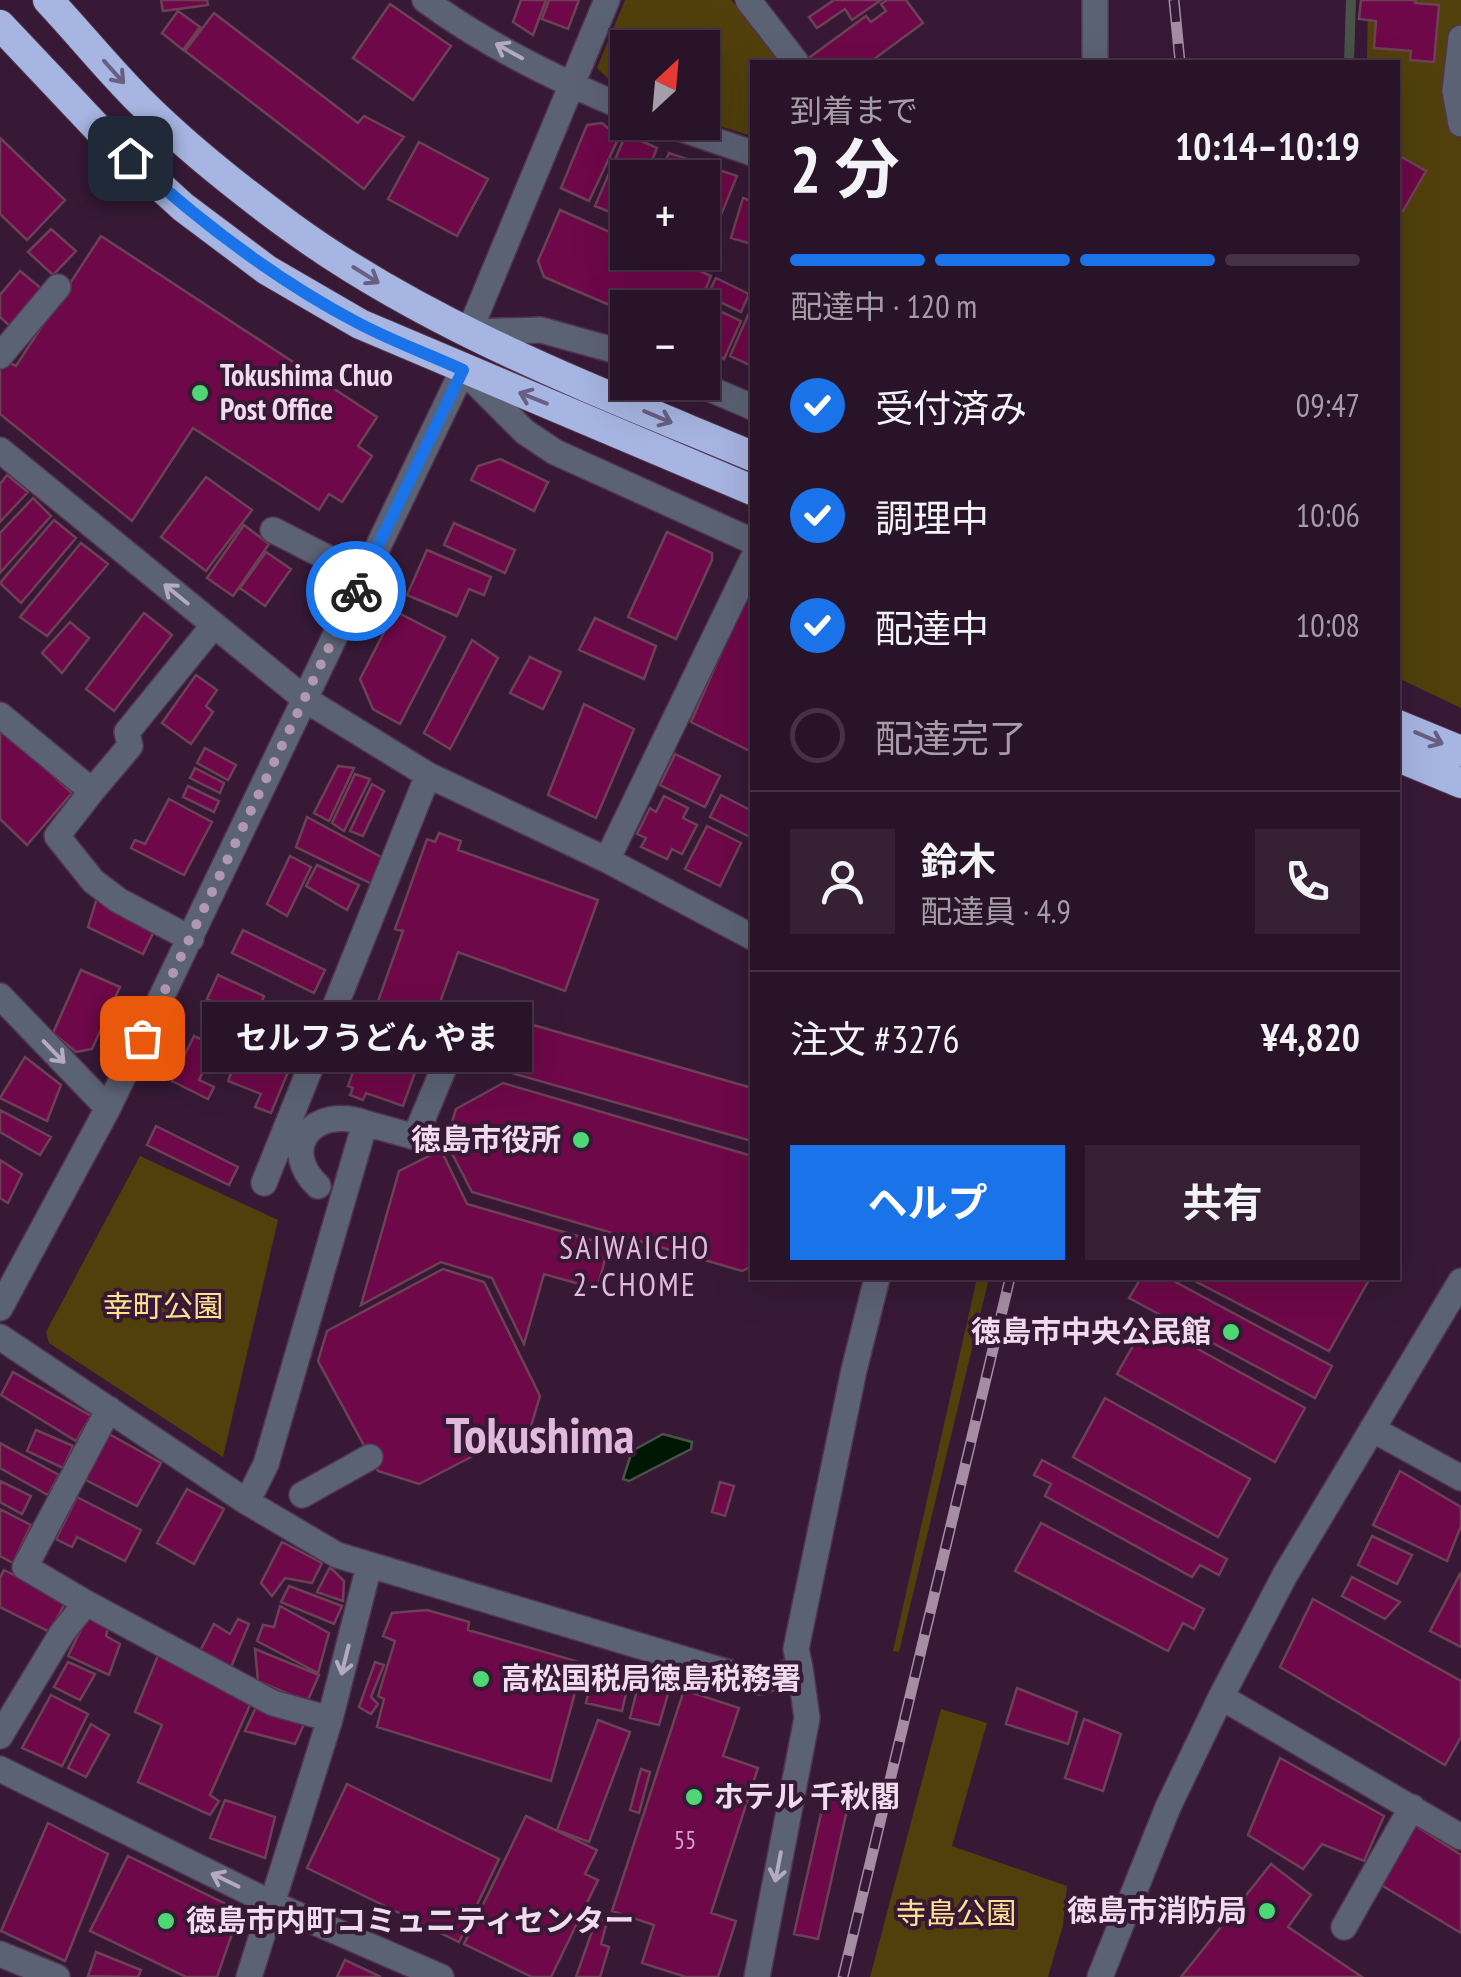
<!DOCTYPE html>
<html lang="ja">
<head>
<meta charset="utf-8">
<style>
	:root { --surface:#291328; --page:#352034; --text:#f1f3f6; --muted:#a59ea8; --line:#453245; --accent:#1a73e8 }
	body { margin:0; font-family:"PT Sans Narrow","Noto Sans JP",sans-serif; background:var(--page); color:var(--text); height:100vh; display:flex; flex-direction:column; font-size:38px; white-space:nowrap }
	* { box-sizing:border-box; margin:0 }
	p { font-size:32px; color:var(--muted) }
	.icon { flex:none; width:55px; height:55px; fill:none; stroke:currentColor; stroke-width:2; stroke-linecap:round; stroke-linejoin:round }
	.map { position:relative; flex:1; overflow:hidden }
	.details { position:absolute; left:750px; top:60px; width:650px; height:1220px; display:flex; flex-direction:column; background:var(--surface); border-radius:0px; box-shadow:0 10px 40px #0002,0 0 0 2px var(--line) }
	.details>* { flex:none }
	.needle { width:65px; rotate:26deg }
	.tools { position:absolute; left:610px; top:30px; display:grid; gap:20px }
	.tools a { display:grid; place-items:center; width:110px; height:110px; border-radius:0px; background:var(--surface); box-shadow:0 10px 40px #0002,0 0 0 2px var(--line); font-size:50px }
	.pin { position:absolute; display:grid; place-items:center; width:85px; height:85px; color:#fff; margin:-42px; border-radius:20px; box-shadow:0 5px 15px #0006 }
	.courier { position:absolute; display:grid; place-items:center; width:100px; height:100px; margin:-50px; border:8px solid #1a73e8; border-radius:50%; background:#fff; color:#222; box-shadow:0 2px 12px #0007 }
	.bubble { position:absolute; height:70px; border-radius:0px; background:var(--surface); box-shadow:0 10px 40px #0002,0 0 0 2px var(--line); font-size:32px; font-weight:700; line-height:70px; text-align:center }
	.summary em { font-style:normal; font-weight:700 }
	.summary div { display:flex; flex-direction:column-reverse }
	.summary { display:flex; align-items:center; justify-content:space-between; height:170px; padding:0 40px }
	h1 { font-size:65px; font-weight:700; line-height:75px }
	.bar { display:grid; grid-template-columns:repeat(4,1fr); gap:15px 10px; align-content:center; height:120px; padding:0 40px }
	.bar i { height:12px; border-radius:8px; background:var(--line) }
	.bar .selected { background:var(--accent) }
	.bar p { grid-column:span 4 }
	.line { display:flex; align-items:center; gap:25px; padding:0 40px; border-top:2px solid var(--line) }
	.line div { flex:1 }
	.round { display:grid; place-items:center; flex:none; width:105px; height:105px; border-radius:0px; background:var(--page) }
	ol { padding:0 40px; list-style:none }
	li { display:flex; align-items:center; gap:30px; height:110px }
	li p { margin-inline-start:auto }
	li .icon { padding:10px; border-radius:50%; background:var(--accent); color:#fff; stroke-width:4 }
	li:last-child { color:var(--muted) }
	li i { width:55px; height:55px; border:5px solid var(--line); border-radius:50% }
	.cta { display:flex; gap:20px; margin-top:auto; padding:20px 40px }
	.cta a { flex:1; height:115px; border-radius:0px; background:var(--accent); color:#fff; font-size:40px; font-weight:700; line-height:115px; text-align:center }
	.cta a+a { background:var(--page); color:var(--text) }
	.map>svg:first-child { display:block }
</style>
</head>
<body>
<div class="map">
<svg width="1461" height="1977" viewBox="0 0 1461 1977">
	<rect width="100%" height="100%" fill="#371935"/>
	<path fill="#51400c" d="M625 0H731L779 62H752V136L703 121 702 48H628L627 97 597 68Z
		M1368 0H1461V708L1398 678V62H1367Z
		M140 1156 278 1220 223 1457 49 1343 46 1332Z
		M977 1278H989L899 1652 893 1651Z
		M941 1709 987 1723 952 1846 1067 1886 1063 1925 1048 1977H870Z"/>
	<path fill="#001803" stroke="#48534a" stroke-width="2.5" d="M663 1434 692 1442 691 1449 629 1481 623 1479 632 1451Z"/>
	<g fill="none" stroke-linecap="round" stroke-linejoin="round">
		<path stroke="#48534a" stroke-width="10" d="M1349 62 1351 0"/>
	</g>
	<path fill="#6e0848" stroke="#6c4156" stroke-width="2.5" d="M161 0H207L208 5 163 11Z
		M521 0H546L533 35 513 22Z
		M549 0H579L568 29 542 19Z
		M834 0H881L852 20 845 9 817 28 809 17Z
		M887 0H906L923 23 870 62H814L810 57 866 16 871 22 886 11 881 4Z
		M1361 0H1416L1415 3 1439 5 1434 62 1410 60 1411 51 1374 48 1376 21 1359 19Z
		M390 4 451 46 413 100 353 58Z
		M178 11 200 27 183 50 162 33Z
		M214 13 358 123 364 116 404 137 364 189 185 51Z
		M602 123 619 137 589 201 561 188 587 125Z
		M626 134 657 148 645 178H628L627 219 595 206Z
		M0 138 65 200 27 240 0 214Z
		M419 142 488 179 457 236 388 199Z
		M669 153 737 176 706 251 702 249V178H658Z
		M1398 155 1426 171 1403 211 1398 208Z
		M743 198 752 201V244L731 238Z
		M560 210 628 240V252H657L711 276 698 308H628V313L544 277 538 261Z
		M51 229 76 251 53 275 28 252Z
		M101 236 377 417 358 446 372 456 342 502 329 494 319 510 193 428 132 521 0 414V367L5 361 16 366Z
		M20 271 42 289 10 326 0 317V295Z
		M716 278 749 294 741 312 707 296Z
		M707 305 741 321 724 359 702 349V314Z
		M752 306V366L730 356Z
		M500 459 548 482 534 511 471 480 478 466Z
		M7 475 28 492 0 522V484Z
		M206 477 252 510 206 571 161 537Z
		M33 498 51 516 0 573V533Z
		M54 520 76 538 21 603 0 583Z
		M454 523 515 550 505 573 444 545Z
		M244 525 269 544 233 596 207 578Z
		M667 532 712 553V560L676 639 628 617Z
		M81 543 108 564 47 636 20 617Z
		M427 550 491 577 484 595 469 589 457 616 407 595Z
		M266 552 291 569 265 606 240 588Z
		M752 582V752L691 722Z
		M395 611 445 637 400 724 373 709 360 679Z
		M144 613 172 635 114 711 86 689Z
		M595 618 656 646 644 679 579 650Z
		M70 622 89 638 62 673 42 653Z
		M472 640 498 658 450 749 424 733Z
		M530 657 561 672 543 709 510 693Z
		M196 675 217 690 206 706 213 712 191 744 162 723Z
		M584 704 634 729 596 818 548 795Z
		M0 727 72 793 27 845 0 819Z
		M205 748 236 765 228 780 197 763Z
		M675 754 720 776 705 807 660 785Z
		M338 766 354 768 329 821 314 813Z
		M195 768 224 783 220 793 190 778Z
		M355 774 370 779 344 831 332 823Z
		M372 784 384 791 363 836 350 831Z
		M188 786 219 801 214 812 183 797Z
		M721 795 752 811V838L710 817Z
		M664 796 688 808 683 818 697 825 682 854 672 849 667 859 641 847 646 838 637 834 650 808 656 812Z
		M169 799 212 822 184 875 131 848 135 840 145 844Z
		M307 817 383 858 372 884 296 847Z
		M707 826 741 843 720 886 685 869Z
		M439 833 461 841 458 850 598 900 565 991 458 952 403 1106 366 1093 363 1100 350 1095 353 1088 348 1086 403 931 395 929 427 839 435 842Z
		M290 856 311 867 287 916 267 904Z
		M317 865 359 885 347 910 306 886Z
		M97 898 154 931 143 954 88 927Z
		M243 930 325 970 314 993 232 953Z
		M81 970 120 987 92 1049 76 1052 53 1033Z
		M218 975 264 996 253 1020 207 999Z
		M509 1018 752 1088V1141L494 1068Z
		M194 1036 215 1046 199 1080 214 1087 208 1099 172 1081Z
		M242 1046 291 1065 271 1113 255 1107 261 1094 228 1081Z
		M25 1057 61 1085 47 1121 0 1098Z
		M503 1083 752 1156V1266L742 1271 472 1192 446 1142 456 1109Z
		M0 1110 51 1137 40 1155 0 1132Z
		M156 1126 238 1167 229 1185 147 1145Z
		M441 1150 467 1204 609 1245 597 1289 544 1274 524 1344 492 1278 441 1262 361 1305 399 1171Z
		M0 1160 22 1174 8 1203 0 1198Z
		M443 1269 484 1282 540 1396 531 1426 419 1484 378 1471 318 1361 327 1331Z
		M1141 1278H1168L1332 1366 1315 1398 1129 1298Z
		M1189 1278H1370L1329 1351Z
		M1147 1321 1305 1408 1275 1462 1117 1374Z
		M13 1372 91 1416 76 1441 1 1395Z
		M1105 1398 1250 1479 1218 1537 1073 1457Z
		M36 1430 73 1446 63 1468 27 1451Z
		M109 1434 161 1463 137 1506 84 1479Z
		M0 1443 59 1475 48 1495 0 1468Z
		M1042 1460 1227 1559 1219 1575 1200 1565 1192 1577 1045 1496 1051 1484 1034 1475Z
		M1400 1471 1461 1507V1526L1447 1561 1373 1525Z
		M0 1481 31 1496 22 1514 0 1502Z
		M720 1482 734 1486 725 1516 712 1512Z
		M187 1489 224 1509 194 1564 157 1543Z
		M77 1497 141 1530 125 1561 77 1537 72 1547 56 1539Z
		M0 1509 31 1525 13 1563 0 1556Z
		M1041 1523 1204 1609 1194 1629 1183 1623 1168 1651 1015 1571Z
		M1372 1536 1412 1555 1397 1584 1358 1565Z
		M282 1542 322 1563 312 1583 285 1578 272 1596 261 1583Z
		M330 1567 344 1581 343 1601 317 1592Z
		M4 1570 66 1601 50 1632 0 1607V1578Z
		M1461 1572V1647L1430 1631Z
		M1352 1577 1400 1602 1385 1619 1342 1596Z
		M289 1586 342 1606 334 1624 281 1602Z
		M1313 1599 1461 1681V1737L1445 1765 1280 1667Z
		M280 1606 329 1633 318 1673 257 1641 263 1625 274 1627Z
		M427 1610 469 1622 468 1630 583 1663 551 1781 377 1727 384 1699 378 1696 395 1641 383 1636 392 1613Z
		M87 1617 108 1628 106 1636 120 1644 109 1675 68 1656Z
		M238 1619 249 1624 231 1667 200 1651 214 1624 230 1634Z
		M255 1649 319 1675 307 1702 258 1681Z
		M159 1653 250 1705 210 1795 219 1801 210 1815 138 1782 162 1725 135 1712Z
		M68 1662 95 1674 80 1700 54 1687Z
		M375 1662 384 1665 371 1697 378 1704 371 1714 359 1707Z
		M593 1672 629 1680 622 1711 586 1703Z
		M640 1678 670 1687 659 1725 630 1718Z
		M1017 1688 1077 1712 1068 1744 1006 1724Z
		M684 1690 739 1708 723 1756 758 1768 711 1913 736 1921 718 1977H686L642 1963 654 1925 612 1911Z
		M51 1695 88 1714 62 1766 22 1748Z
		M257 1705 305 1722 295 1744 245 1731Z
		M1084 1719 1121 1734 1103 1791 1065 1778Z
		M598 1720 630 1732 589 1842 557 1830Z
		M91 1724 109 1735 86 1777 68 1768Z
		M1280 1758 1384 1816 1364 1861 1322 1844 1303 1869 1248 1835Z
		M641 1769 650 1772 639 1813 630 1810Z
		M347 1784 499 1859 459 1942 307 1868Z
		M827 1787 851 1792 818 1939 794 1934Z
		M225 1800 275 1817 265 1858 210 1838Z
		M526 1816 597 1850 585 1874 598 1880 551 1977H532L464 1944Z
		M48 1823 108 1854 65 1961 1 1931Z
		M1413 1824 1461 1855V1933L1378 1883Z
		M128 1856 240 1911 217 1977H186L90 1931Z
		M1271 1864 1311 1895 1288 1927 1362 1977H1181Z
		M597 1917 607 1922 601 1944 609 1947 600 1977H576Z
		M96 1952 141 1970 138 1977 88 1976Z
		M345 1960 381 1977H337Z"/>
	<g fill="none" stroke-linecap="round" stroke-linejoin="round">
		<defs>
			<path id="minor" d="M425 0C486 45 557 80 628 109
				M607 0 469 332 541 330 628 354
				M748 0 796 62
				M1461 38 1455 91 1461 124
				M1095 62V0
				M661 122 752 153
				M0 356 58 287
				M694 382 752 407
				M0 450 306 700 428 775 607 860 752 937
				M273 530 363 576
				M0 715 92 791 57 836 93 881 118 900 191 939
				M92 791 130 746 127 732 214 625
				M607 860 752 560
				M0 996 108 1108
				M264 1183 428 775
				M318 1186C278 1148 314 1104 365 1123
				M0 1308 108 1108 463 370 525 432 555 452 752 541
				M0 1337 247 1502 337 1555 760 1682 800 1668 796 1649 854 1370 877 1278
				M1372 1429 1461 1478
				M302 1495 370 1457
				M247 1502 266 1464 365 1123 415 1137 456 1039
				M86 1603 25 1567 109 1409
				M1221 1697 1461 1837
				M0 1736 62 1633 86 1603 273 1703 330 1719
				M0 1769 273 1904 441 1977
				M1344 1927 1412 1807
				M0 1954 57 1977
				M249 1977 330 1719 369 1566
				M757 1977 807 1718 800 1668
				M1100 1977 1168 1807 1221 1697 1285 1575 1461 1281"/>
			<path id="highway" d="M48 0C79 33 108 69 140 101 186 147 239 189 291 227 430 328 595 390 752 456
				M0 25 103 134 183 207 267 270 360 324 752 490
				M1398 725 1461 751
				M1398 757 1461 783"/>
		</defs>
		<use href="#minor" stroke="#51344f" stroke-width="28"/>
		<use href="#highway" stroke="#51344f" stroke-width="32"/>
		<use href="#minor" stroke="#5b6274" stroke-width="25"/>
		<use href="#highway" stroke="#a6b5e1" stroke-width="30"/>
		<defs>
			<path id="rail" d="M1174 0 1180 62
				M843 1977 1010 1278"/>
		</defs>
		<use href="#rail" stroke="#a68da4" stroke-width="11"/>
		<use href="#rail" stroke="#371935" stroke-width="8" stroke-dasharray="22" stroke-linecap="butt"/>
	</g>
	<defs><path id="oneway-shaft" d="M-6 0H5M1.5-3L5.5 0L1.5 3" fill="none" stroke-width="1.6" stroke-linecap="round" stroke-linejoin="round" transform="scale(2.5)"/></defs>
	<g stroke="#b5abbe">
		<use href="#oneway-shaft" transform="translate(509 51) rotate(-151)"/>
		<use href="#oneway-shaft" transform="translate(176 594) rotate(-141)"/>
		<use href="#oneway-shaft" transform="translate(54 1052) rotate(46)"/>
		<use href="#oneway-shaft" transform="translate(345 1660) rotate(104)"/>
		<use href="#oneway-shaft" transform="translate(778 1867) rotate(101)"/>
		<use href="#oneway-shaft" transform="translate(225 1880) rotate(-154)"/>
	</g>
	<g stroke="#695f82">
		<use href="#oneway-shaft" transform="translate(114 72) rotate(48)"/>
		<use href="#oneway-shaft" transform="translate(366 275) rotate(32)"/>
		<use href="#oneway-shaft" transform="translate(533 398) rotate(-158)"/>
		<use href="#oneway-shaft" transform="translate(658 417) rotate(23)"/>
		<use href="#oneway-shaft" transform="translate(1429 738) rotate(23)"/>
	</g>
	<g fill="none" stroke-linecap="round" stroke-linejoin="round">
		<path stroke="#b098ae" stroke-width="10" stroke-dasharray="0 18" d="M142 1038 356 591"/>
		<path stroke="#1a73e8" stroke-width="12" d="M130 158C200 222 274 279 358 323 392 341 428 354 463 370L356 591"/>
	</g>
	<g fill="#4fd675" stroke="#371935" stroke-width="4">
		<circle cx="200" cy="393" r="10"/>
		<circle cx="581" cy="1140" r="10"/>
		<circle cx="1231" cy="1332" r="10"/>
		<circle cx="481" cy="1679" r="10"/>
		<circle cx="694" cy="1797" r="10"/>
		<circle cx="1267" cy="1911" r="10"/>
		<circle cx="166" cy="1921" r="10"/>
	</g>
	<g text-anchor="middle" stroke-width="8" stroke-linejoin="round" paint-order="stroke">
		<g font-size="25" fill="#d0a7c5">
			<text x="685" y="1849">55</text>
		</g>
		<g font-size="30" font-weight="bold" fill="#f1dcef" stroke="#371935" text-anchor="start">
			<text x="220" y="386">Tokushima Chuo<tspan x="220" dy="34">Post Office</tspan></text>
			<text x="561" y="1150" text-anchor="end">徳島市役所</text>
			<text x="1211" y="1342" text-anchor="end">徳島市中央公民館</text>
			<text x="501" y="1689">高松国税局徳島税務署</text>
			<text x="714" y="1807">ホテル 千秋閣</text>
			<text x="1247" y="1921" text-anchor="end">徳島市消防局</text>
			<text x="186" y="1931">徳島市内町コミュニティセンター</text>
		</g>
		<g font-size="30" fill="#fee090" stroke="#371935">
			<text x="163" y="1317">幸町公園</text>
			<text x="956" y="1924">寺島公園</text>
		</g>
		<g font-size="32" letter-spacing="2.5" fill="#e1b9dd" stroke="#371935">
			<text x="635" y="1259">SAIWAICHO<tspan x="635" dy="37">2-CHOME</tspan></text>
		</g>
		<g font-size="50" font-weight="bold" fill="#e1b9dd" stroke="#371935">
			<text x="540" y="1453">Tokushima</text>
		</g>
	</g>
</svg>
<div class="tools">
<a><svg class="needle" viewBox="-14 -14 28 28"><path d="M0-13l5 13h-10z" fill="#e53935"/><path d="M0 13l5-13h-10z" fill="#a59ea8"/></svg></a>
<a>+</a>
<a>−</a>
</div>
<div class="pin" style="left:142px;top:1038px;background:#ea580c"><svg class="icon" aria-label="bag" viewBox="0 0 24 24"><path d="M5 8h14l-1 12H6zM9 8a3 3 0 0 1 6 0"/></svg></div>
<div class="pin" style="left:130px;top:158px;background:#1f2937"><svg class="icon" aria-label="home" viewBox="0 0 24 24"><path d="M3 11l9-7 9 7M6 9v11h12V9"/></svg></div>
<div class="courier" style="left:356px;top:591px"><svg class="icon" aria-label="bike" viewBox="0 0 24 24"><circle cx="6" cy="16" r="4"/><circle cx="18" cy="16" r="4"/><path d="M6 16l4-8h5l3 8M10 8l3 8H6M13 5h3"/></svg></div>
<div class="bubble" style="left:202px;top:1002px;width:330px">セルフうどん やま</div>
<section class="details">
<div class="summary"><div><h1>2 分</h1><p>到着まで</p></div><em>10:14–10:19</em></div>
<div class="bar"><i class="selected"></i><i class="selected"></i><i class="selected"></i><i></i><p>配達中 · 120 m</p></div>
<ol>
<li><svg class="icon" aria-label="check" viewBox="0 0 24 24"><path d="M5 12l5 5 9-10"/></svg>受付済み<p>09:47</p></li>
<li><svg class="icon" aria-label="check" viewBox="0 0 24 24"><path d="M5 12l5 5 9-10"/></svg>調理中<p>10:06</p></li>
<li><svg class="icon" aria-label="check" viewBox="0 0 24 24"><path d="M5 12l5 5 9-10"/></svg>配達中<p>10:08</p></li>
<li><i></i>配達完了</li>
</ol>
<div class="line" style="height:180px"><a class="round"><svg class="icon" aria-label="person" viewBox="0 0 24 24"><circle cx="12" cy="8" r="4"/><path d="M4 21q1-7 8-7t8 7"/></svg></a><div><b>鈴木</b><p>配達員 · 4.9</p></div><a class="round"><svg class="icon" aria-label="phone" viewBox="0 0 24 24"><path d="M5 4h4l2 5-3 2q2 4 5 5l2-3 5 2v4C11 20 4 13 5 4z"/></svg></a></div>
<div class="line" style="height:130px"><div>注文 #3276</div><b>¥4,820</b></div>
<div class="cta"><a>ヘルプ</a><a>共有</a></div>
</section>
</div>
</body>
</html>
